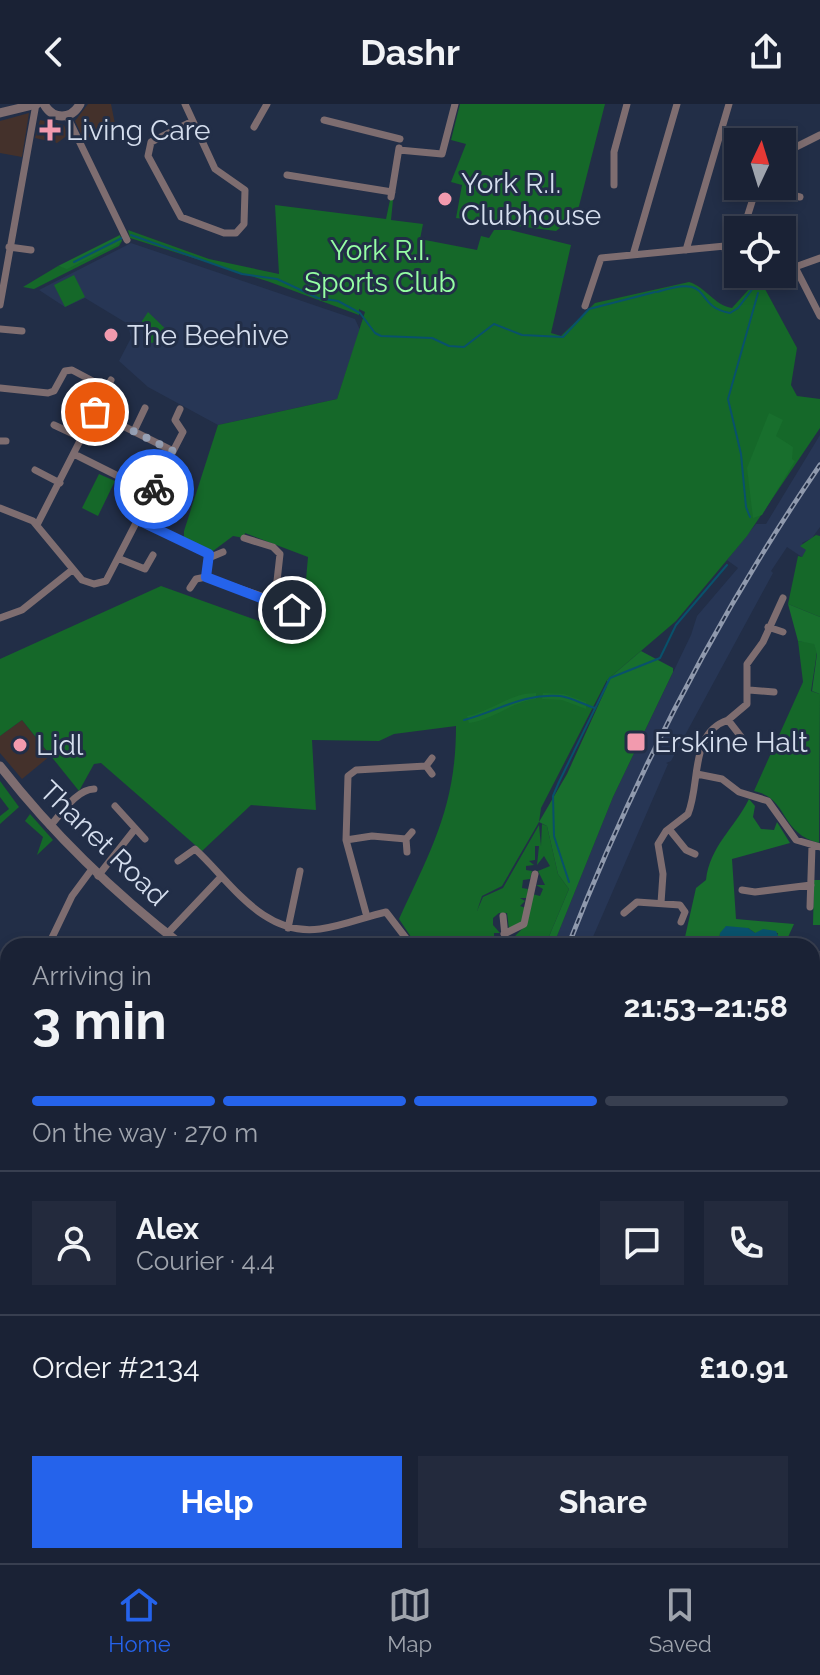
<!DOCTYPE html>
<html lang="en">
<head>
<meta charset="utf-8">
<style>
	:root { --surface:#1a2235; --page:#232a3d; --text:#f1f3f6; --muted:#9fa4ad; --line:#383f50; --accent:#2563eb }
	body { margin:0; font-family:Raleway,sans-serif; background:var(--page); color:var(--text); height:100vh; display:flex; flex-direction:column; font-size:30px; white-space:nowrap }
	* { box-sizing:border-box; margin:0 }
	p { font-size:26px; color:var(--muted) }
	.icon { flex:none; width:44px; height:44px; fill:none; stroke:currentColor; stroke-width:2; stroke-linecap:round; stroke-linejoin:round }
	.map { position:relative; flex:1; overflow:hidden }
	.sheet { position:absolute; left:0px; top:834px; width:820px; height:626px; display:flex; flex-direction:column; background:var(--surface); border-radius:24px 24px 0 0; box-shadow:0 4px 12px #0003,0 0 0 2px var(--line) }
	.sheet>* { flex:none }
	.needle { width:52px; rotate:4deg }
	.buttons { position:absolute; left:724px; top:24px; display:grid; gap:16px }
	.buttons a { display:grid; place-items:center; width:72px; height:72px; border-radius:0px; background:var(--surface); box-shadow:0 4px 12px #0003,0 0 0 2px var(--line); font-size:40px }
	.pin { position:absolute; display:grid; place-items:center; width:68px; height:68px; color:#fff; margin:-34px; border:4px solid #fff; border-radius:50%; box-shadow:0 2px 8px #0007 }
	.courier { position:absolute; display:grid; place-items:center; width:80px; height:80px; margin:-40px; border:6px solid #2563eb; border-radius:50%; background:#fff; color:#222; box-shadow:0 2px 10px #0007 }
	.summary em { font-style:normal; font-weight:700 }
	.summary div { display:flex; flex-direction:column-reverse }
	.summary { display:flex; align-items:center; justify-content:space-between; height:136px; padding:0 32px }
	h1 { font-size:52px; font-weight:700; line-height:60px }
	.bar { display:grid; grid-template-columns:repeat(4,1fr); gap:12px 8px; align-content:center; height:96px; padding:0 32px }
	.bar i { height:10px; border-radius:6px; background:var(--line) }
	.bar .selected { background:var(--accent) }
	.bar p { grid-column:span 4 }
	.line { display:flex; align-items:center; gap:20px; padding:0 32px; border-top:2px solid var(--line) }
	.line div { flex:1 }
	.round { display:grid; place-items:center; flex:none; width:84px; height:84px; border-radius:0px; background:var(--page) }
	.cta { display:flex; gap:16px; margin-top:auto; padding:16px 32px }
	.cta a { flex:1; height:92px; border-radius:0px; background:var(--accent); color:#fff; font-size:32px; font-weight:700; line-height:92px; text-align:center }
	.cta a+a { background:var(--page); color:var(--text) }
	header { display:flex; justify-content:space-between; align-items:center; height:104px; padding:0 32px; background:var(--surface); font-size:36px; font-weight:700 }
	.tab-bar { display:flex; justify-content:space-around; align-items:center; height:112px; border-top:2px solid var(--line); background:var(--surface); font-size:22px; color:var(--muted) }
	.tab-bar a { display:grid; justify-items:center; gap:4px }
	.tab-bar .selected { color:var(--accent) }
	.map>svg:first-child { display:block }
</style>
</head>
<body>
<header><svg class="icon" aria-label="back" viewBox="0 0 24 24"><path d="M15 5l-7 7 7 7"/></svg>Dashr<svg class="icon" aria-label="share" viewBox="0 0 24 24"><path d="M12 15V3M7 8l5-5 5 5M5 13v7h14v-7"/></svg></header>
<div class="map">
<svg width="820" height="1459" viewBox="0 0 820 1459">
	<rect width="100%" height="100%" fill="#222e47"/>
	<path fill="#44312b" d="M88 0H111L115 20 84 36 75 17Z
		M29 9 22 53 0 49V17Z
		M40 16 64 21 68 31 57 39 35 34Z
		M22 616 50 652 22 675 0 649V632Z"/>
	<path fill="#273655" d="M131 139 355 215 360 226 337 295 218 321 148 283 119 257 131 234 128 220 85 194 65 203 39 186Z
		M820 331V423L812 434 802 439 807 446 802 453 787 443 771 467 773 469 671 657 666 659 668 660 589 842H553L613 693 691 531 697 512 738 464 727 456 756 420H766Z"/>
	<path fill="#156829" d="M460 0H605L579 102 573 114 556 127 456 114 462 81 451 78 466 40 451 36Z
		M390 96H393L391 116 423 120 420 135 477 146 481 132 489 134 494 126H510L571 141 551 229 561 232 595 199 689 178C706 183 714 201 732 204L759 174 797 244 791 281 797 292 820 295V324L747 432 676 517 607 576 541 704 539 718 502 782 482 792 477 807 483 793 503 784 539 721 541 742 542 720 547 722 558 770 569 785 545 842H510L509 838 523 824 532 790 540 792 543 785 536 781H545L538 767 550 762 544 752 537 761 539 742H535V756L529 757 534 761 526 762V766L532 767 530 775 523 776 522 784 528 785 527 794H520L525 797 520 802 526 804 521 820 509 825 507 809H499L493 814V821L500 829H494V836H501L502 842H464L465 838 463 842H417L399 815C432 744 456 702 456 622L394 630 379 637 312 636 316 706 251 701 202 747 101 659 94 660 79 687 22 616 0 632V555L161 482 301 532 308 453 245 429 244 434 233 432 213 447 184 433V427L218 321 337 295 365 208 359 205V211L267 177 130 134 128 126 209 155 279 170 275 101 386 115Z
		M122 137 119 142 34 185 23 183 58 162 67 164Z
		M74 171 85 193 65 203 54 181Z
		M148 208 175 234 173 242 160 237 151 239 144 233 142 217Z
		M99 370 115 377 98 412 82 404Z
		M154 394 171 402 161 423 144 413Z
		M816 431 820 432V513L788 500 798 452 802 453 806 446 800 442Z
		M798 537 814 539 817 548 811 587 820 590 819 739C778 728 790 695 754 687L803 578Z
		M0 677 19 703 0 720V712L9 705 0 693Z
		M30 710 53 736 37 751 43 733 25 717Z
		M8 1145V1209L0 1210V1190L4 1181 0 1171V1146Z
		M0 1279 8 1290V1325L0 1319Z
		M8 1368V1452H48L49 1459H0V1370Z
		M332 1452H415L425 1459H329Z"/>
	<path fill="#186f2d" d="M120 131 122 137 115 142 67 165 58 162Z
		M769 309 783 316 776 332 793 343 792 355 795 357 762 411 753 414 747 364Z
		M788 500 820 513V590L812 587 817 550 814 540 798 537Z
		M641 547 673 564V568L613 693 553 842H545L569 785 558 770 547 722 539 718 567 670 607 582V576Z
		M536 589V595C511 598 495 615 469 619L467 612C492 607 510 589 536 589Z
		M543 589 564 590 586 598V605L562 596 542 595Z
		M749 695 755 702 753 713 761 725 774 726 777 718 790 739 732 755 736 815 794 820 784 842H774L778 829H755L748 824 720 829 719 842H683L696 784 706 776C710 742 734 725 749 695Z
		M814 776H820V821H813Z"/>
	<path fill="#09516b" d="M726 822 748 824 755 829 763 825 776 827 778 832 774 842H719L720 829Z
		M119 1452H287L283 1459H120Z"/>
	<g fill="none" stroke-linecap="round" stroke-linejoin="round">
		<path stroke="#09516b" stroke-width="2" d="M131 131 242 170 277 175 318 194 338 197 360 209 375 229 381 232 432 234 449 242 464 243 494 220 522 231 563 233 589 205 655 188
			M74 158 122 134
			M657 188C716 169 691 202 730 209L738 204 757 179
			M750 413 746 403 741 350 728 295 758 189
			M464 616C498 607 523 589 560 592 571 593 584 601 595 604
			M569 778 554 732 553 692 559 678 610 574 660 554 676 521 727 461"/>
		<path stroke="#7e6d70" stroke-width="7" d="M185 0 215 65 245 86 244 120 236 129H224L181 113 148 52 151 38 191 18
			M67 12 127 136
			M324 16 400 35
			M254 23 267 0
			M399 46 442 50 455 0
			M782 50 820 31
			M287 71 392 88
			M614 81V48L627 0
			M758 82 800 93
			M391 93 399 44
			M743 126 757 82
			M725 142 727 168
			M9 143 31 146
			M686 146 729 0
			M633 151 677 0
			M782 152 795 163
			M795 163 820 212
			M795 163 820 154
			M0 201 36 0
			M585 202 601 154 725 142 738 137
			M0 225 22 227
			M0 284 48 289 54 287 65 267 72 266 106 284
			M95 308 173 347
			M54 321 82 334
			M134 327 145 304
			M0 337H6
			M74 350 152 389
			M35 366 60 379
			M0 404 33 417 82 476 94 480 106 477 183 328 175 316 180 305
			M138 416 209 450 206 473
			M37 421 111 276
			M211 453 223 448
			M120 455 145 465 153 451
			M190 484 196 475 206 473 270 495 277 477 280 450 273 443 244 434
			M270 495 292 506
			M0 514 22 506 72 466
			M768 523 783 528
			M749 586 774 588
			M728 616 747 600V560L763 538 783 494
			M432 654 426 662 432 670
			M697 670 722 675 739 688 768 697 796 736 820 743
			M115 702 145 735
			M50 722C61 710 77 685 94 685
			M669 725 686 746 695 750
			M346 736 372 732 406 735
			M407 748 406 735 412 728
			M178 757 195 745C231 778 263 833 320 825 343 822 364 813 386 808L412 842
			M98 772 135 725
			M742 786 755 788 811 781
			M661 799 663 770 658 740 666 727 688 710C701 678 689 629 728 616L742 634
			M810 803 812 742
			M624 809 637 798 680 801 685 808 681 818
			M503 812 506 842
			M367 813 346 736 348 672 356 666 426 662
			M288 824 300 767
			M167 830 221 773
			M504 830 524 820 535 770
			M50 837 63 842
			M48 842 72 792 92 765
			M643 842V839
			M0 856 3 866
			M812 864 817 850
			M812 874 820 877
			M812 980 820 983
			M0 1018 8 1017
			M812 1018 820 1021
			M0 1096 8 1095
			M0 1143 8 1141
			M812 1199 820 1203
			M0 1214 8 1213
			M0 1266 3 1283 8 1288
			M0 1326 8 1331
			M812 1386 820 1389
			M81 1452 82 1459
			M455 1452 474 1459
			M562 1456 574 1459"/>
		<path stroke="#7e6d70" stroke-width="9" d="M44 0C53 16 71 16 80 0
			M0 9 37 0
			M0 662C53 730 114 789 183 842"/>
		<path stroke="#cdaab1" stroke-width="11" d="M812 1060 820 1047
			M560 1459 564 1452"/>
		<defs>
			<path id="rail" d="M568 842C634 673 718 510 820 361
				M316 1459 319 1452"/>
		</defs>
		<use href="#rail" stroke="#8f99ad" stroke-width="5"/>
		<use href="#rail" stroke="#222e47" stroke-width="2" stroke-dasharray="6" stroke-linecap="butt"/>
	</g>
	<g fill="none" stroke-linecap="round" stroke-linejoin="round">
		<path stroke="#96a0b4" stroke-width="8" stroke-dasharray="0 14.4" d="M95 308 173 347 154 385"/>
		<path stroke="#2563eb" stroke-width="10" d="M154 385 138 416 209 450 206 473 292 506"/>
	</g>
	<g fill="#f29aae" stroke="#222e47" stroke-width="3">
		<path d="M46 14h8v8h8v8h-8v8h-8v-8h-8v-8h8z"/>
		<circle cx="445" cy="95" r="8"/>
		<circle cx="111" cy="231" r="8"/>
		<rect x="626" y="628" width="20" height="20" rx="4"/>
		<circle cx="20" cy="641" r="8"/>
	</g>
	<g text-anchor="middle" stroke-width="6" stroke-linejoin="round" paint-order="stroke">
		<g font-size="28" fill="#d5deee" stroke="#222e47" text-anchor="start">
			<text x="66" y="36">Living Care</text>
			<text x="461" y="89">York R.I.<tspan x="461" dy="32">Clubhouse</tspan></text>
			<text x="127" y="241">The Beehive</text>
			<text x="654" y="648">Erskine Halt</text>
			<text x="36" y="651">Lidl</text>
		</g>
		<g font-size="28" fill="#95fea3" stroke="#222e47">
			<text x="380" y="156">York R.I.<tspan x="380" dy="32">Sports Club</tspan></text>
		</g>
		<g font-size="28" fill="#d5deee" stroke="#222e47">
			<text transform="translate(104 739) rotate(44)" y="10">Thanet Road</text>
		</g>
	</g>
</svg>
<div class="buttons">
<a><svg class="needle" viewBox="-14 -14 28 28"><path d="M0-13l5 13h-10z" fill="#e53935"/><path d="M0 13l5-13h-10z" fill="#9fa4ad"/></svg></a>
<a><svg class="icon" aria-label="locate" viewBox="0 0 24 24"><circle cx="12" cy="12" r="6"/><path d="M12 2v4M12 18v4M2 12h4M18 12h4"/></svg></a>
</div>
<div class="pin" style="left:95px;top:308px;background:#ea580c"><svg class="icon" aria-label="bag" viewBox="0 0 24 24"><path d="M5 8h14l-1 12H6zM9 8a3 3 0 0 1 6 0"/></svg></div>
<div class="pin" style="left:292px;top:506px;background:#1f2937"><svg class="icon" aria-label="home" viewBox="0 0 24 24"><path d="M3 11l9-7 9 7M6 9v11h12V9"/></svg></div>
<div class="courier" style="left:154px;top:385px"><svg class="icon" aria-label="bike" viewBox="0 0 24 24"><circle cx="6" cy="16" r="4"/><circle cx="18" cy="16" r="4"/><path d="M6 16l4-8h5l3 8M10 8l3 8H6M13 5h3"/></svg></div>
<section class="sheet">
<div class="summary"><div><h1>3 min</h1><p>Arriving in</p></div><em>21:53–21:58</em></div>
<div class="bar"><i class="selected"></i><i class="selected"></i><i class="selected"></i><i></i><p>On the way · 270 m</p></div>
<div class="line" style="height:144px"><a class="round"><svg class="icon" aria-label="person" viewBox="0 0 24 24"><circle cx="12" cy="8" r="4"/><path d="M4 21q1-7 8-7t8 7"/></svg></a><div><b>Alex</b><p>Courier · 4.4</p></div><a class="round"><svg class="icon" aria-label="chat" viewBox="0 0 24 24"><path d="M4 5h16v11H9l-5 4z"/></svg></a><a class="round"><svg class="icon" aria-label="phone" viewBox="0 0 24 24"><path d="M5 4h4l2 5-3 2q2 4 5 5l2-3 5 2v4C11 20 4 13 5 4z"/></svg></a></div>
<div class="line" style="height:104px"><div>Order #2134</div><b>£10.91</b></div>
<div class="cta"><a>Help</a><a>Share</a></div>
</section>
</div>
<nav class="tab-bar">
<a class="selected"><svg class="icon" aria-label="home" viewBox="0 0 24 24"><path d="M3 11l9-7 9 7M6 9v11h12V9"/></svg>Home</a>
<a><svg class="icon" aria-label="map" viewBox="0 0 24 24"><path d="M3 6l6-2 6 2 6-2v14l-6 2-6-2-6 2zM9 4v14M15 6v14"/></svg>Map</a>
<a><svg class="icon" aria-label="saved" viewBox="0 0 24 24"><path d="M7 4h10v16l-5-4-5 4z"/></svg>Saved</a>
</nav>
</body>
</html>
